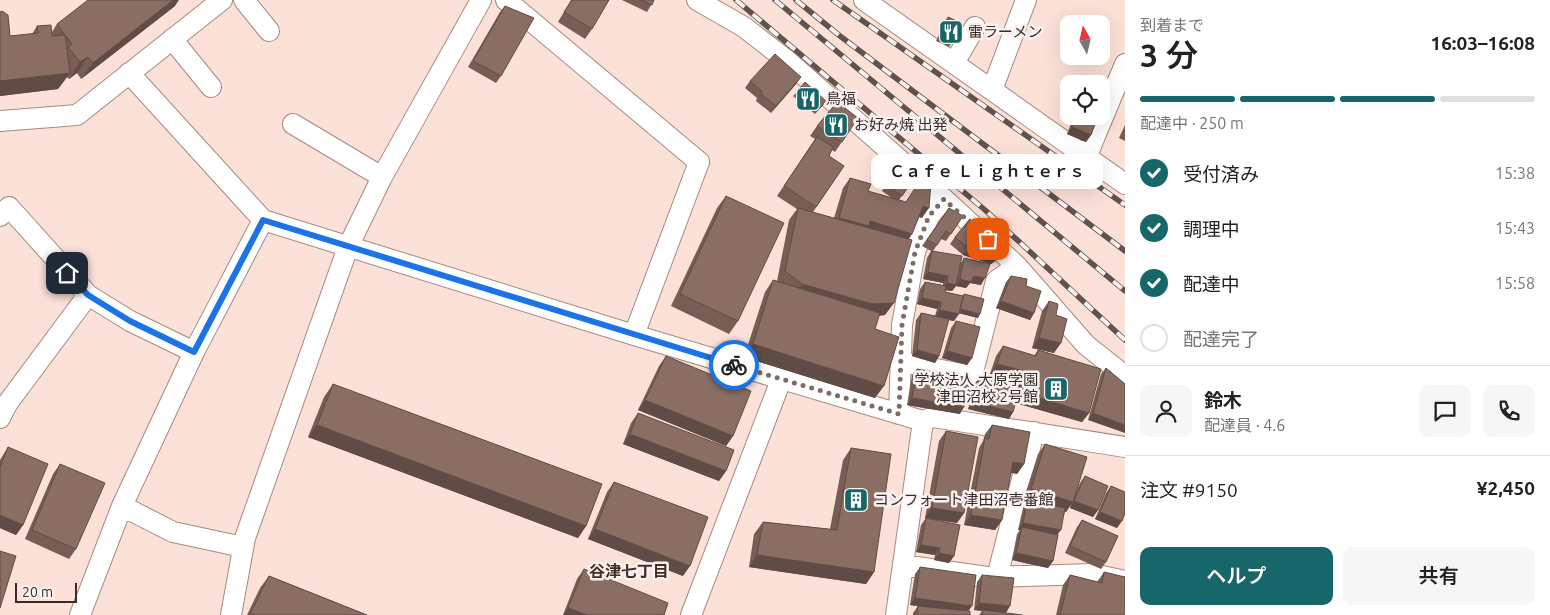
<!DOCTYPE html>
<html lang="ja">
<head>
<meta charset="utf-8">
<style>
	:root { --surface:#fff; --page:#f6f6f6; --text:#222; --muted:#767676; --line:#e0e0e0; --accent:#176669 }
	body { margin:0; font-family:Ubuntu,"Noto Sans JP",sans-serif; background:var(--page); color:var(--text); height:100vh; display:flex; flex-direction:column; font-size:19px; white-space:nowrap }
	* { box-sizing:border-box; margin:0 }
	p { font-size:16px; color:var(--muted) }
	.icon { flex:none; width:28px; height:28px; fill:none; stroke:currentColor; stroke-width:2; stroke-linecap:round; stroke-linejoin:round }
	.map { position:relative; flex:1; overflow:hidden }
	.sheet { display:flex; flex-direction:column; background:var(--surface); width:425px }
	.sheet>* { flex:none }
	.needle { width:32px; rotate:352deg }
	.fabs { position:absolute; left:1060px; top:15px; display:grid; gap:10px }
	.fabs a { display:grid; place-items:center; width:50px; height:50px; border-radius:10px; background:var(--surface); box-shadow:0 5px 20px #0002; font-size:25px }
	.scale { position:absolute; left:15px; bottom:12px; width:62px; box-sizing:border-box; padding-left:5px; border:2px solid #382c28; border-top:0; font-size:14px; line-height:18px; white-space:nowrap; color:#382c28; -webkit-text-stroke:4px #faf3f1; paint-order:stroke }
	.pin { position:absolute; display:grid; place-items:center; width:42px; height:42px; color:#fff; margin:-21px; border-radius:10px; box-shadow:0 2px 8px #0006 }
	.courier { position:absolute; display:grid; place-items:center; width:50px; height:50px; margin:-25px; border:4px solid #1a73e8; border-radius:50%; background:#fff; color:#222; box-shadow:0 1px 6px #0007 }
	.bubble { position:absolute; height:35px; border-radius:10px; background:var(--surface); box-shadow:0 5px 20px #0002; font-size:16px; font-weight:600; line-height:35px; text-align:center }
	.summary em { font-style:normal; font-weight:600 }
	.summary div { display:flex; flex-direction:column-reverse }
	.summary { display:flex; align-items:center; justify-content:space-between; height:85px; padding:0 15px }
	h1 { font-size:32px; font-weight:600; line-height:38px }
	.bar { display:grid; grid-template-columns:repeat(4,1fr); gap:8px 5px; align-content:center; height:60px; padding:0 15px }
	.bar i { height:6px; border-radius:4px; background:var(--line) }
	.bar .active { background:var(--accent) }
	.bar p { grid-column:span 4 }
	.line { display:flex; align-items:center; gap:12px; padding:0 15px; border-top:1px solid var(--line) }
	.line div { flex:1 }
	.round { display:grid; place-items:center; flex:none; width:52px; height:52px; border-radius:10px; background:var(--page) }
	ol { padding:0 15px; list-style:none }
	li { display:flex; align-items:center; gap:15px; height:55px }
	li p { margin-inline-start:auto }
	li .icon { padding:5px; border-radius:50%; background:var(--accent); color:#fff; stroke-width:4 }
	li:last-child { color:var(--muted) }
	li i { width:28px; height:28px; border:2px solid var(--line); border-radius:50% }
	.cta { display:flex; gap:10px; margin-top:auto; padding:10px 15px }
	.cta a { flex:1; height:58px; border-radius:10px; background:var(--accent); color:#fff; font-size:20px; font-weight:600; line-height:58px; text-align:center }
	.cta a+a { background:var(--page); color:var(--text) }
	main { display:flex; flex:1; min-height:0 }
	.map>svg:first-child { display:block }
</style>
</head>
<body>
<main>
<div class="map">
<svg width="1125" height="615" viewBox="0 0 1125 615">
	<rect width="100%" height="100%" fill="#fce1d8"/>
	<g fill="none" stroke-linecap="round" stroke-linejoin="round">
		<defs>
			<path id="minor" d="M244 0 269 31
				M506 0 699 162 634 335
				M697 0 744 27 790 63 944 199 1017 266 1086 345 1125 376
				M864 0 1125 184
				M172 39 211 87
				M954 63 975 27
				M129 73 263 220 634 335 923 421 933 417 1125 447
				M992 90 1026 0
				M0 121 77 115 222 0
				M293 124 382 177
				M1086 158 1125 64
				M0 216 9 207 88 295 130 321 194 352
				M901 362 972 376 996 281 1017 266
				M899 414 902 325 915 252 929 216 944 199
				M0 418 7 404 88 295
				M122 506 173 532 243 547
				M903 565 987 577 1093 574 1125 581
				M997 577 1034 432
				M80 615 122 506 194 352 263 220
				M231 615 245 538 348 247 382 177 481 0
				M691 615 781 380
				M896 615 923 421"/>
		</defs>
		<use href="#minor" stroke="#a8897f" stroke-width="22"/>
		<use href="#minor" stroke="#fff" stroke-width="20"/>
		<defs>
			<path id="rail" d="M736 0 985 210 1125 340
				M775 0 1125 291
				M796 0 840 36 1125 251
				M833 0 1125 205"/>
		</defs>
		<use href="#rail" stroke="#61524d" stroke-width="5.5"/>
		<use href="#rail" stroke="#faf3f1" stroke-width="4" stroke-dasharray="11" stroke-linecap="butt"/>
	</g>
	<path fill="#775e55" d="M571 0H609L592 29 585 39 558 22Z
		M622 0H654L647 12Z
		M175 6 81 79 77 73 69 79 67 77 58 89 0 96V12L10 36 32 34 37 26 52 32 57 24Z
		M505 6 501 76 496 83 468 67 500 12Z
		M948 17 951 43 949 47 936 41Z
		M801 77 796 84 771 113 756 101 757 98 745 88 750 81Z
		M796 93 824 104 815 114 793 96Z
		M1074 116H1098L1091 135 1086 142 1067 134Z
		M858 118 835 152 832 150 829 156 844 166 813 212 834 218 843 188 850 178 868 191 892 198 882 191 885 186 880 182 893 165 914 178 899 200 922 218 919 217 912 234 908 239 885 315 879 316 875 329V398L744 357 765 292 773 280 777 281 789 220 797 209 777 196 815 139 810 136 817 126Z
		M1125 125V141L1119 138Z
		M726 196 738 321 729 334 671 306 717 208Z
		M949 208 963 216 946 241 941 239 933 251 961 263 964 258 981 285 970 283 966 288 956 286 952 291 946 290 945 292 963 296 964 294 978 318 959 313 954 321 948 320 939 356 935 363 912 356 916 320 921 313 935 316 937 309 917 304 920 289 925 282 943 286V283L923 279 927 258 931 251 922 246Z
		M955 237 1004 251 999 258 991 264 963 255 950 244Z
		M1011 276 1026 286 1034 313 1030 320 996 308 1006 282Z
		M1049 301 1056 315 1054 353 1032 348 1042 311Z
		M956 321 972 358 967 365 942 358 951 328Z
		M1003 346 1034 356 1038 350 1089 413 1082 422 1019 404 1025 391 1019 389 1013 412 1009 419 968 409 975 383 980 377 1016 386 1017 381 990 374 996 356Z
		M666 356 733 436 726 446 638 410 659 366Z
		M1106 368 1125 384 1088 420 1101 374Z
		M917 369 960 414 907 405 912 375Z
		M333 384 586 526 578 538 308 437 324 397Z
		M638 413 726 471 719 481 623 444 631 423Z
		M992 425 1024 464 1017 474 1011 472 1002 520 995 530 964 525 979 448 983 441 985 434Z
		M946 431 964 513 957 523 925 518 939 441Z
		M1045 444 1074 497 1080 483 1085 476 1098 510 1093 517 1070 508 1071 504 1066 512 1065 511 1058 535 1053 561 1048 568 1012 560 1017 534 1020 530H1018L1023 508 1027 501 1038 503 1024 498 1038 454Z
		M8 447 23 525 16 535 0 528V460Z
		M851 448 874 572 866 584 749 567 754 534 763 522 830 529 843 460Z
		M60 464 76 549 69 559 25 539 53 474Z
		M614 482 683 576 588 539 607 492Z
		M1111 486 1117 528 1095 519 1106 493Z
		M926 518 954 556 949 563 934 560 935 555 916 552 921 525Z
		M1082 520 1106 562 1101 569 1065 553 1077 527Z
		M920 567 968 611 970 615H913V613L918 606H919L910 605 915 574Z
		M584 569 664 615H563L577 579Z
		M1104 572 1124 615H1056L1063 585 1070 575 1097 582Z
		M982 575 1006 613 979 615 982 611 974 610 977 582Z
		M269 576 367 615H247L260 588Z"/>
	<path fill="#614c45" d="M173 0H179L175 6 81 79 93 63Z
		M88 57 77 73 69 79 80 62Z
		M70 73 58 89 0 96V81Z
		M801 77 796 84 771 113 776 106Z
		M1072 127 1091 135 1086 142 1067 134Z
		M923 206 929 208 922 218 916 216Z
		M839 218 870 221 912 234 905 244 832 228Z
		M968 248 1004 251 999 258 991 264 963 255Z
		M928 272 948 276 943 283 923 279Z
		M974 276 985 278 981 285 970 283 966 288 956 286 952 291 942 290 947 283 956 285 960 279Z
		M802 284 894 303 885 315 863 317 793 297Z
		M922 298 941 302 937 309 917 304Z
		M1001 301 1034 313 1030 320 996 308Z
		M960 309 980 314 978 318 958 313Z
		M940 310 959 314 954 321 935 317Z
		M1039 338 1061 343 1054 353 1032 348Z
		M753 344 884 386 875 398 744 357Z
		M917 350 939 356 935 363 912 356Z
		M947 351 972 358 967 365 942 358Z
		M997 364 1024 371 1017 381 990 374Z
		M1023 378 1032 381 1025 391 1016 388Z
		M1026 394 1089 413 1082 422 1019 404Z
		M912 398 964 407 960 414 907 405Z
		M645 400 733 436 726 446 638 410Z
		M973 402 1013 412 1009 419 968 409Z
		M1093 413 1125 425V433L1088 420Z
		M317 425 586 526 578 538 308 437Z
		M630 434 726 471 719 481 623 444Z
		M1013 462 1024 464 1017 474 1006 472Z
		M1031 489 1073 502 1066 512 1024 498Z
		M1074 501 1098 510 1093 517 1070 508Z
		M932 508 964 513 957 523 925 518Z
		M1100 512 1122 521 1117 528 1095 519Z
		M0 515 23 525 16 535 0 528Z
		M971 515 1002 520 995 530 964 525Z
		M1023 523 1061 530 1056 536 1022 527 1020 530H1018Z
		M595 529 690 566 683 576 588 539Z
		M921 545 940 548 935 555 916 552Z
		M939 553 954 556 949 563 934 560Z
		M1016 553 1053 561 1048 568 1012 560Z
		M757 555 874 572 866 584 749 567Z
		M915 598 972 606 967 613 910 605Z
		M979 603 1010 606 1006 613 974 610Z
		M568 608 587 615H563Z"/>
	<path fill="#8a6d63" stroke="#614c45" d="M88 0H173L93 63 88 57 80 62 68 47 72 44 65 35 70 73 0 81V12L2 11 8 15 10 36 38 33 37 26 51 25 52 36 65 35 57 24Z
		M572 0H609L592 29 564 12Z
		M641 0H654L652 5Z
		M505 6 534 18 501 76 473 61Z
		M948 17 961 23 951 43 939 37Z
		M775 54 801 77 776 106 761 94 762 91 750 81Z
		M805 82 826 101 817 111 796 93Z
		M837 102 858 118 842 142 817 126Z
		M1101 102 1104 103 1101 109Z
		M1076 116H1098L1091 135 1072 127Z
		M817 137 833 147 829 156 844 166 816 207 784 186Z
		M893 165 904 169 914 178 902 196 886 184 890 179 885 176Z
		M923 176 931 182 929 208 923 206 912 234 870 221 869 226 839 218 850 178 871 184 868 191 906 202Z
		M726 196 784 223 738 321 680 294Z
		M798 208 912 240 894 303 872 304 802 284 785 271Z
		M949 208 963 216 951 234 946 231 937 245 927 240Z
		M970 219 1004 251 996 257 968 248 955 237Z
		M932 251 962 256 956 285 947 283 948 276 928 272Z
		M964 258 990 264 985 278 974 276 971 282 960 279Z
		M1011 276 1027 279 1026 286 1041 291 1034 313 1001 301Z
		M773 280 880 313 875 329 899 337 884 386 753 344Z
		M925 282 946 286 945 292 963 296 959 314 940 310 941 302 922 298Z
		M964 294 984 299 980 314 960 309Z
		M1049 301 1058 304 1056 315 1067 319 1061 343 1039 338Z
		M921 313 949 319 939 356 917 350Z
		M956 321 980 327 972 358 947 351Z
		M1003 346 1036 356 1038 350 1101 369 1089 413 1026 394 1032 381 1023 378 1024 371 997 364Z
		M666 356 751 391 733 436 645 400Z
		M1106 368 1125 384V425L1093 413Z
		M917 369 970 378 964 407 912 398Z
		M980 377 1020 387 1013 412 973 402Z
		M333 384 602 484 586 526 317 425Z
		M638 413 734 450 726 471 630 434Z
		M992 425 1030 432 1024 464 1013 462 1002 520 971 515 985 438 989 439Z
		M946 431 978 437 964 513 932 508Z
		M1045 444 1087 457 1073 502 1031 489Z
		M8 447 48 464 23 525 0 515V467Z
		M851 448 891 454 874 572 757 555 763 522 837 530Z
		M60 464 105 483 76 549 32 530Z
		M1085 476 1108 486 1098 510 1074 501Z
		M614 482 708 517 690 566 595 529Z
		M1111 486 1125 492V513L1122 521 1100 512Z
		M1027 501 1065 508 1061 530 1023 523Z
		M926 518 960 525 954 556 939 553 940 548 921 545Z
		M1082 520 1118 536 1106 562 1070 546Z
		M1022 527 1058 535 1053 561 1016 553Z
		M0 551 16 556 0 608Z
		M920 567 976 575 972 606 915 598Z
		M584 569 668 603 664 615H587L568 608Z
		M1104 572 1125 577V611L1124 615H1060L1070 575 1102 583Z
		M982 575 1014 578 1010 606 979 603Z
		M269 576 367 615H255L250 614Z
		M918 606 970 611V615H917Z
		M983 610 1022 615H982Z"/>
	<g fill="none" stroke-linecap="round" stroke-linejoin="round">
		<path stroke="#7d6b66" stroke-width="5" stroke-dasharray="0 9" d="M734 365 899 414 902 325 915 252 929 216 944 199 988 239"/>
		<path stroke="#1a73e8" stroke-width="6" d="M67 273 88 295 130 321 194 352 263 220 734 365"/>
	</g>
	<defs>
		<symbol id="restaurant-square" viewBox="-11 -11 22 22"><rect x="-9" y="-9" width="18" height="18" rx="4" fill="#176669" stroke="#faf3f1"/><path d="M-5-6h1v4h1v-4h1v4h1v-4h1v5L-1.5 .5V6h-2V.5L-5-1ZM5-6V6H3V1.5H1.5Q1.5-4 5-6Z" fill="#fff"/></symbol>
		<symbol id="building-square" viewBox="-11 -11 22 22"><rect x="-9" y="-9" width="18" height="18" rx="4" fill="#176669" stroke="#faf3f1"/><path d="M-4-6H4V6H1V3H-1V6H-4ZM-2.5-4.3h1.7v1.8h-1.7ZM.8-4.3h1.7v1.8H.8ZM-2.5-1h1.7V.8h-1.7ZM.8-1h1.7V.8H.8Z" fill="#fff"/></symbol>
	</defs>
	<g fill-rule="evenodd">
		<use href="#restaurant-square" x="937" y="18" width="28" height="28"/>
		<use href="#restaurant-square" x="794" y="85" width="28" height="28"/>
		<use href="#restaurant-square" x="822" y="111" width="28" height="28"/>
		<use href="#building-square" x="1042" y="375" width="28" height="28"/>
		<use href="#building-square" x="842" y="486" width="28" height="28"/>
	</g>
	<g text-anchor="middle" stroke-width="5" stroke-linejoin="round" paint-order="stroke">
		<g font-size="15" fill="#382c28" stroke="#faf3f1" text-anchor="start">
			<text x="968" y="37">雷ラーメン</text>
			<text x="826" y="104">鳥福</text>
			<text x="854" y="130">お好み焼 出発</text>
			<text x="1038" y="385" text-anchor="end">学校法人 大原学園<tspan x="1038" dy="17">津田沼校 2号館</tspan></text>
			<text x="874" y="505">コンフォート津田沼壱番館</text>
		</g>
		<g font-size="16" font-weight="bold" fill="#442b23" stroke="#faf3f1">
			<text x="629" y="577">谷津七丁目</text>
		</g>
	</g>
</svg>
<div class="fabs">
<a><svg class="needle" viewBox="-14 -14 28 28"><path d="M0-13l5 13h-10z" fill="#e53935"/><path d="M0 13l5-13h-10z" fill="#767676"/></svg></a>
<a><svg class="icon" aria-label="locate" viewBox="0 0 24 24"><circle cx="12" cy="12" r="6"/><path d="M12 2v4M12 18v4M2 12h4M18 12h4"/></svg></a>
</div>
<div class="scale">20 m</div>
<div class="pin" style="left:988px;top:239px;background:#ea580c"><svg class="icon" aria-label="bag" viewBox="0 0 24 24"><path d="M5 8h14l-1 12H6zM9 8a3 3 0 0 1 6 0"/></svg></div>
<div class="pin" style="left:67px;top:273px;background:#1f2937"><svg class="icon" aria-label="home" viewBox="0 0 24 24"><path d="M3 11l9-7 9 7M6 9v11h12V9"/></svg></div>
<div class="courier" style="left:734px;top:365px"><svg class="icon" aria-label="bike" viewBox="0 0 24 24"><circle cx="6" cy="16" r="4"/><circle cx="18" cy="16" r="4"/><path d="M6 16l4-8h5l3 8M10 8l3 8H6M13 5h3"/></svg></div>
<div class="bubble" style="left:871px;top:154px;width:232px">Ｃａｆｅ Ｌｉｇｈｔｅｒｓ</div>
</div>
<section class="sheet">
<div class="summary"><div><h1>3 分</h1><p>到着まで</p></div><em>16:03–16:08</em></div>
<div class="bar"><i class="active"></i><i class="active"></i><i class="active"></i><i></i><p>配達中 · 250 m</p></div>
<ol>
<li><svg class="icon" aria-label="check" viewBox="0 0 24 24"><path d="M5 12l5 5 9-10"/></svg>受付済み<p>15:38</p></li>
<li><svg class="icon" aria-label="check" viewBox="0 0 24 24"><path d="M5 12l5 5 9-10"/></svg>調理中<p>15:43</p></li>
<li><svg class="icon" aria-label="check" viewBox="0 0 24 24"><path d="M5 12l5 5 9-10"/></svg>配達中<p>15:58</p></li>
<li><i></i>配達完了</li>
</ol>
<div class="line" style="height:90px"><a class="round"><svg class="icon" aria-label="person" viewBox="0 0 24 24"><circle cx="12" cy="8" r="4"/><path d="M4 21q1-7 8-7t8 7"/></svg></a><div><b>鈴木</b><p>配達員 · 4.6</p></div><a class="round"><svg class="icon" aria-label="chat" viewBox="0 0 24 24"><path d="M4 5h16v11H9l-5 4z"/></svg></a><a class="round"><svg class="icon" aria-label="phone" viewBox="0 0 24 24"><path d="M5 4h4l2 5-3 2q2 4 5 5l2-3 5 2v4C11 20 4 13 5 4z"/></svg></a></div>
<div class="line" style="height:65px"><div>注文 #9150</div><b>¥2,450</b></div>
<div class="cta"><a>ヘルプ</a><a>共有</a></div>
</section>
</main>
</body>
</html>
